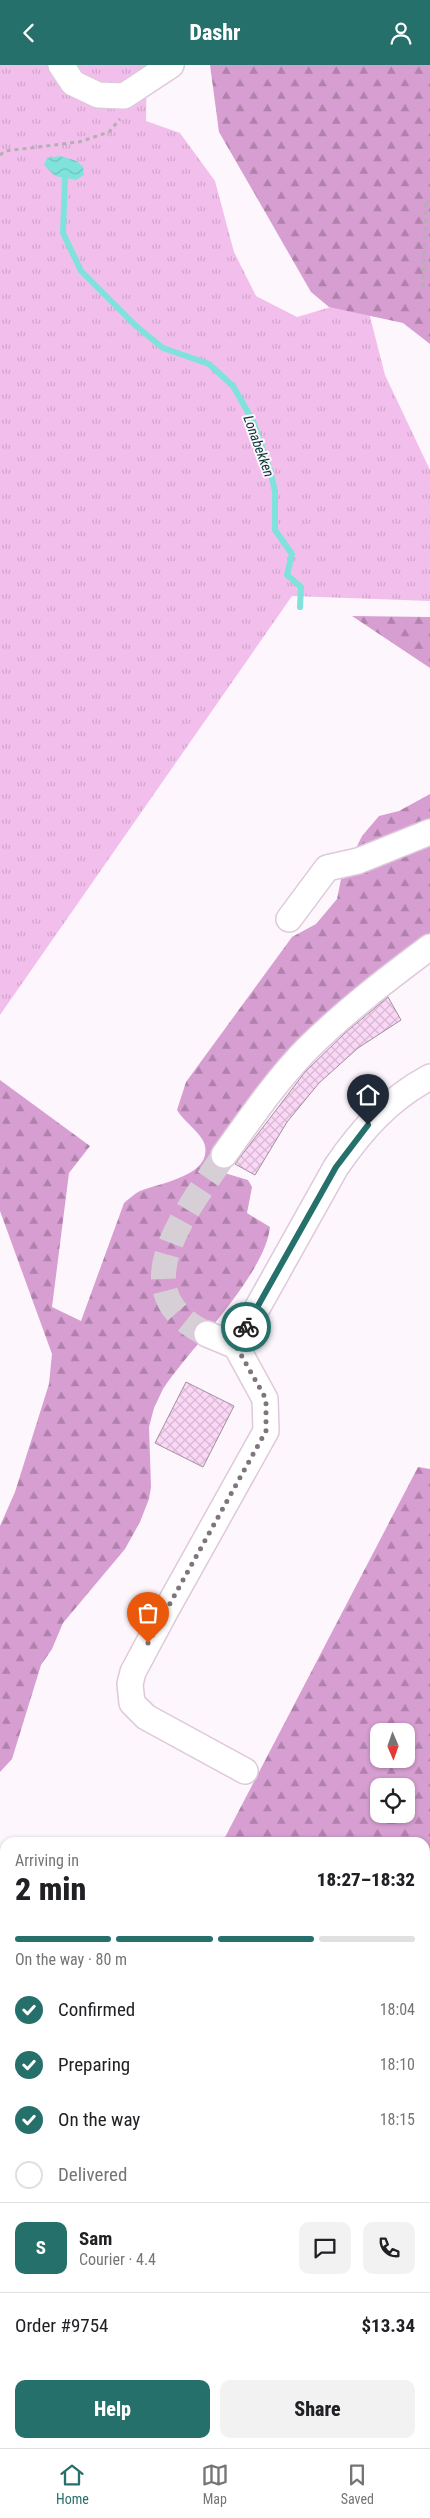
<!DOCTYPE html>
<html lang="en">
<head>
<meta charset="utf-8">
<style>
	:root { --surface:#fff; --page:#f2f2f2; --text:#202124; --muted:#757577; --line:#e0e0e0; --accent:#26706b }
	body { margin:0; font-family:"Roboto Condensed",sans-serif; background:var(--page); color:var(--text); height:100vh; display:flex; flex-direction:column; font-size:19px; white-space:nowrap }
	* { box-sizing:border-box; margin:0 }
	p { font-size:16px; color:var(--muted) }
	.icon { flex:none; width:28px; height:28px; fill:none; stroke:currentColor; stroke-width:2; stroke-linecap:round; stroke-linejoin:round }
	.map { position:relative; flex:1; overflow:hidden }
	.sheet { position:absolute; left:0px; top:1772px; width:430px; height:611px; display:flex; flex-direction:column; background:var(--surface); border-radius:15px 15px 0 0; box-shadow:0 1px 4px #0004 }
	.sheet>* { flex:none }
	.needle { width:32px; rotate:178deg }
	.fabs { position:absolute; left:370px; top:1658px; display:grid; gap:10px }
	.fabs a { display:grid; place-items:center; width:45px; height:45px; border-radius:10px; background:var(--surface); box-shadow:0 1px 4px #0004; font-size:25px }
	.pin { position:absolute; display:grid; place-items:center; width:42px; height:42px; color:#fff; margin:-51px -21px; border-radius:50% 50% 50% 0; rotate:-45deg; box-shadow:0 0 5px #0007 }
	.pin .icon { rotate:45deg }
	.courier { position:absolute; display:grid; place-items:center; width:50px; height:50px; margin:-25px; border:4px solid #26706b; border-radius:50%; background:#fff; color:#222; box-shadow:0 1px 6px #0007 }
	.head em { font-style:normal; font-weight:800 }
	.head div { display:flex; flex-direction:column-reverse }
	.head { display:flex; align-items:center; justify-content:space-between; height:85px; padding:0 15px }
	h1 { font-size:32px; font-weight:800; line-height:38px }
	.bar { display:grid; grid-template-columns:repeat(4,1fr); gap:8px 5px; align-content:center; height:60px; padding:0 15px }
	.bar i { height:6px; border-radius:4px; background:var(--line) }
	.bar .on { background:var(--accent) }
	.bar p { grid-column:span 4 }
	.line { display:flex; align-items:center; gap:12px; padding:0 15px; border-top:1px solid var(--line) }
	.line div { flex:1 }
	.round { display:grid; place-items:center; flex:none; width:52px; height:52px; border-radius:10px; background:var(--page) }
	ol { padding:0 15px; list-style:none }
	li { display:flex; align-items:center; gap:15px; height:55px }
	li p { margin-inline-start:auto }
	li .icon { padding:5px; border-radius:50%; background:var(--accent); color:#fff; stroke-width:4 }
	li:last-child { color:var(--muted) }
	li i { width:28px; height:28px; border:2px solid var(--line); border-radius:50% }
	.cta { display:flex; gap:10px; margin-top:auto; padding:10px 15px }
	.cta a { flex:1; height:58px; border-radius:10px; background:var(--accent); color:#fff; font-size:20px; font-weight:800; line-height:58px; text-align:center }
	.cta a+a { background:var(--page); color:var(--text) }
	header { display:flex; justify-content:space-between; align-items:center; height:65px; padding:0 15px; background:var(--accent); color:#fff; font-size:22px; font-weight:800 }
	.dock { display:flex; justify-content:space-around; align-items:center; height:70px; border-top:1px solid var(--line); background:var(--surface); font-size:14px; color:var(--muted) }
	.dock a { display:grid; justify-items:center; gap:2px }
	.dock .on { color:var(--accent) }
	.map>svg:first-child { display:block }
</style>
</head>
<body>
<header><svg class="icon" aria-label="back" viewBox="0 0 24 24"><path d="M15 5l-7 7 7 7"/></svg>Dashr<svg class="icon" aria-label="person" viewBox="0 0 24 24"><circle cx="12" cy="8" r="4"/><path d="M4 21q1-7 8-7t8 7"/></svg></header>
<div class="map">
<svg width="430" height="2383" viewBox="0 0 430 2383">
	<defs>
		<pattern id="grass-tufts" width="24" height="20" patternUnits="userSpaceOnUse" patternTransform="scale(1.25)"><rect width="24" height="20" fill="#f2bfec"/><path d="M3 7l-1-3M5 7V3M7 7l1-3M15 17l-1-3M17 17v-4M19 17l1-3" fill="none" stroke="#d0a5cb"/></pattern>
		<pattern id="forest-firs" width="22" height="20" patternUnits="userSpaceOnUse" patternTransform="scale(1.25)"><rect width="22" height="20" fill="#d69ed1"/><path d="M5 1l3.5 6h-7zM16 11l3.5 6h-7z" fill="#af81ab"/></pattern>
		<pattern id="park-crowns" width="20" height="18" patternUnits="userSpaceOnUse" patternTransform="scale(1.25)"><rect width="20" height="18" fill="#f2bfec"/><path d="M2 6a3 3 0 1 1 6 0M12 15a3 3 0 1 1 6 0" fill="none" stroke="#d0a5cb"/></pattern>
		<pattern id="water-waves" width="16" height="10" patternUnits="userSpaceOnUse" patternTransform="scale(1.25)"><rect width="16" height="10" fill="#7fe3db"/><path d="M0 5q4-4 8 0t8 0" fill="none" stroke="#6ec3bd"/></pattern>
		<pattern id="building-cross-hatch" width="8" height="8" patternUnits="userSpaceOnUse" patternTransform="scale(1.25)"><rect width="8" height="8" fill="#fbd7f6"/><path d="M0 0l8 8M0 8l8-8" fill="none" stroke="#d8b9d4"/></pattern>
	</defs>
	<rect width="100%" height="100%" fill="#fef6fd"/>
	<path fill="url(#grass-tufts)" d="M0 0H147L146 56 180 68 215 116 234 187 256 231 297 252 365 232 385 310 430 405V536L292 531 0 950Z
		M0 1788 5 1790V2014L0 2021Z
		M46 2379H113L117 2383H42Z"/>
	<path fill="url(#forest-firs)" fill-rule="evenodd" d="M210 0H430V279L403 258 329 242 311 227 219 67Z
		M352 551 430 552V603Z
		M430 729V883L341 945 216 1099 221 1107 248 1115 252 1122 247 1148 270 1162C265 1210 191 1282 163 1324L154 1343 149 1362 151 1422 149 1434 140 1457 125 1484 63 1558 52 1584 41 1600 12 1694 0 1707V1461L15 1427 49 1319 52 1289 0 1146V1015L90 1081 69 1108 52 1242 81 1256 124 1138C129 1134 134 1129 140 1126 159 1118 211 1111 205 1081 203 1069 184 1057 177 1045L186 1017 292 872 316 859 337 834 341 814 362 771 379 751 399 746Z
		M418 1402 430 1404V1875L425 1876V1778H222ZM379 1666H406V1694H379ZM379 1721H406V1749H379Z"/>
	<path fill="url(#park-crowns)" d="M430 2056V2383H252L255 2379H425V2068Z"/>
	<path fill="url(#water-waves)" d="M60 91 77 96 83 102 84 110 76 115 55 111 44 100 47 93Z"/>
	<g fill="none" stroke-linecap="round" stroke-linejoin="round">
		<path stroke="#7fe3db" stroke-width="6" d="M65 113 63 168 81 206 136 261 163 283 209 299 233 321 253 356 270 405 275 426V465L292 489 287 510 301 522 300 542"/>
	</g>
	<path fill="url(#building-cross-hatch)" stroke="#a28fa0" d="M388 932 401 955 358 983 319 1018 287 1057 255 1110 235 1099 305 1007 345 968Z
		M186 1317 234 1341 203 1402 155 1378Z"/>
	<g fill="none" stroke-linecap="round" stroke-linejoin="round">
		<path stroke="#d7cfd6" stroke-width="25" stroke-dasharray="25 12" stroke-linecap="butt" d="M207 1269C117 1226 189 1145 224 1090"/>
		<defs>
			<path id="minor" d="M61 0 73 18 98 30 124 31 171 0
				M289 854 327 803 358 796 430 767
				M224 1090C250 1054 275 1017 306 985 344 947 387 914 430 882
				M207 1269 236 1281 336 1102C362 1064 389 1034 430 1012
				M236 1281 265 1334 266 1366 164 1549 133 1607 130 1619 132 1638 146 1652 245 1706
				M425 1882 430 1881
				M0 2220 5 2214"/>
		</defs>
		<use href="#minor" stroke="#dec9db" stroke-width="28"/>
		<path stroke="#b6aeb5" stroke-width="3" stroke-dasharray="4 4" stroke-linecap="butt" d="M0 90 5 86 79 77 109 67 120 54
			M423 222 426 136H430
			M0 1866 5 1862
			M425 2054 430 2043
			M245 2383 248 2379"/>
		<use href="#minor" stroke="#fff" stroke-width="25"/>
	</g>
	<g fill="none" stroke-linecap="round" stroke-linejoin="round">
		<path stroke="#7e767d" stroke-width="5" stroke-dasharray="0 9" d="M148 1578 266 1366V1334L236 1281 246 1262"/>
		<path stroke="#26706b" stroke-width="6" d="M246 1262 336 1102 368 1060"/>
	</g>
	<g text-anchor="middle" stroke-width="4" stroke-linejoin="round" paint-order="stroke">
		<g font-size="14" font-style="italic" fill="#013431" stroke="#fef6fd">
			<text transform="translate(259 381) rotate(70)" y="5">Lonabekken</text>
		</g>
	</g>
</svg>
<div class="fabs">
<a><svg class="needle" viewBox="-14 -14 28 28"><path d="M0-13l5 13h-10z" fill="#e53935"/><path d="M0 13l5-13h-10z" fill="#757577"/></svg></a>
<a><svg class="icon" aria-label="locate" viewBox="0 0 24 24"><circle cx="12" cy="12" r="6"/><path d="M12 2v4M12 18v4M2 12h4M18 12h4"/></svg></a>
</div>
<div class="pin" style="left:148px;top:1578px;background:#ea580c"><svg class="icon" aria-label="bag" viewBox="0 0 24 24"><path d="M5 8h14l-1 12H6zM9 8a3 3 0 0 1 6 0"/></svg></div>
<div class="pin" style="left:368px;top:1060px;background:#1f2937"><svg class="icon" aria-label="home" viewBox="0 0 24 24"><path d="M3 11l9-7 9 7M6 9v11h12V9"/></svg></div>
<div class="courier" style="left:246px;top:1262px"><svg class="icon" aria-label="bike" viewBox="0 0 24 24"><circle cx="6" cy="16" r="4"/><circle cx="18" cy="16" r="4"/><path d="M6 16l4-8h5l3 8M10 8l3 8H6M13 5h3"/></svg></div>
<section class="sheet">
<div class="head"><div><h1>2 min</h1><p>Arriving in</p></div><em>18:27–18:32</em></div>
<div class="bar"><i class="on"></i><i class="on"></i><i class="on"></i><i></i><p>On the way · 80 m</p></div>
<ol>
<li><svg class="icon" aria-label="check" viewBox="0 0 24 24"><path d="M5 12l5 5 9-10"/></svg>Confirmed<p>18:04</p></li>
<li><svg class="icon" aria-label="check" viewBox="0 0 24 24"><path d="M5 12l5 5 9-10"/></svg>Preparing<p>18:10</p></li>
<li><svg class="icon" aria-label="check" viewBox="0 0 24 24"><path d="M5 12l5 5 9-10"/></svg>On the way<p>18:15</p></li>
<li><i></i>Delivered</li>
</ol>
<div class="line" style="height:90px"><b class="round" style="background:var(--accent);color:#fff">S</b><div><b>Sam</b><p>Courier · 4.4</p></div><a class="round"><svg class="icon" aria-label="chat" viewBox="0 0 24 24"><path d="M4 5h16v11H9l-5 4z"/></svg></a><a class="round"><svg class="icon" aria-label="phone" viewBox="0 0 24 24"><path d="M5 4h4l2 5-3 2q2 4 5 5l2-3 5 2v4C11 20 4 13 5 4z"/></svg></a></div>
<div class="line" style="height:65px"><div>Order #9754</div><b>$13.34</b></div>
<div class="cta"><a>Help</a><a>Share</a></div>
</section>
</div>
<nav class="dock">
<a class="on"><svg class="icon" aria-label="home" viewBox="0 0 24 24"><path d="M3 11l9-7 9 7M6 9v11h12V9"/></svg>Home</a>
<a><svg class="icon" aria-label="map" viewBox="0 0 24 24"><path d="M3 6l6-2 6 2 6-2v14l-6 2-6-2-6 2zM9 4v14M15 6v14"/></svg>Map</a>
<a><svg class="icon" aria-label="saved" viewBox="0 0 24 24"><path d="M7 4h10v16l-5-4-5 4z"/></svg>Saved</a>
</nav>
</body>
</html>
